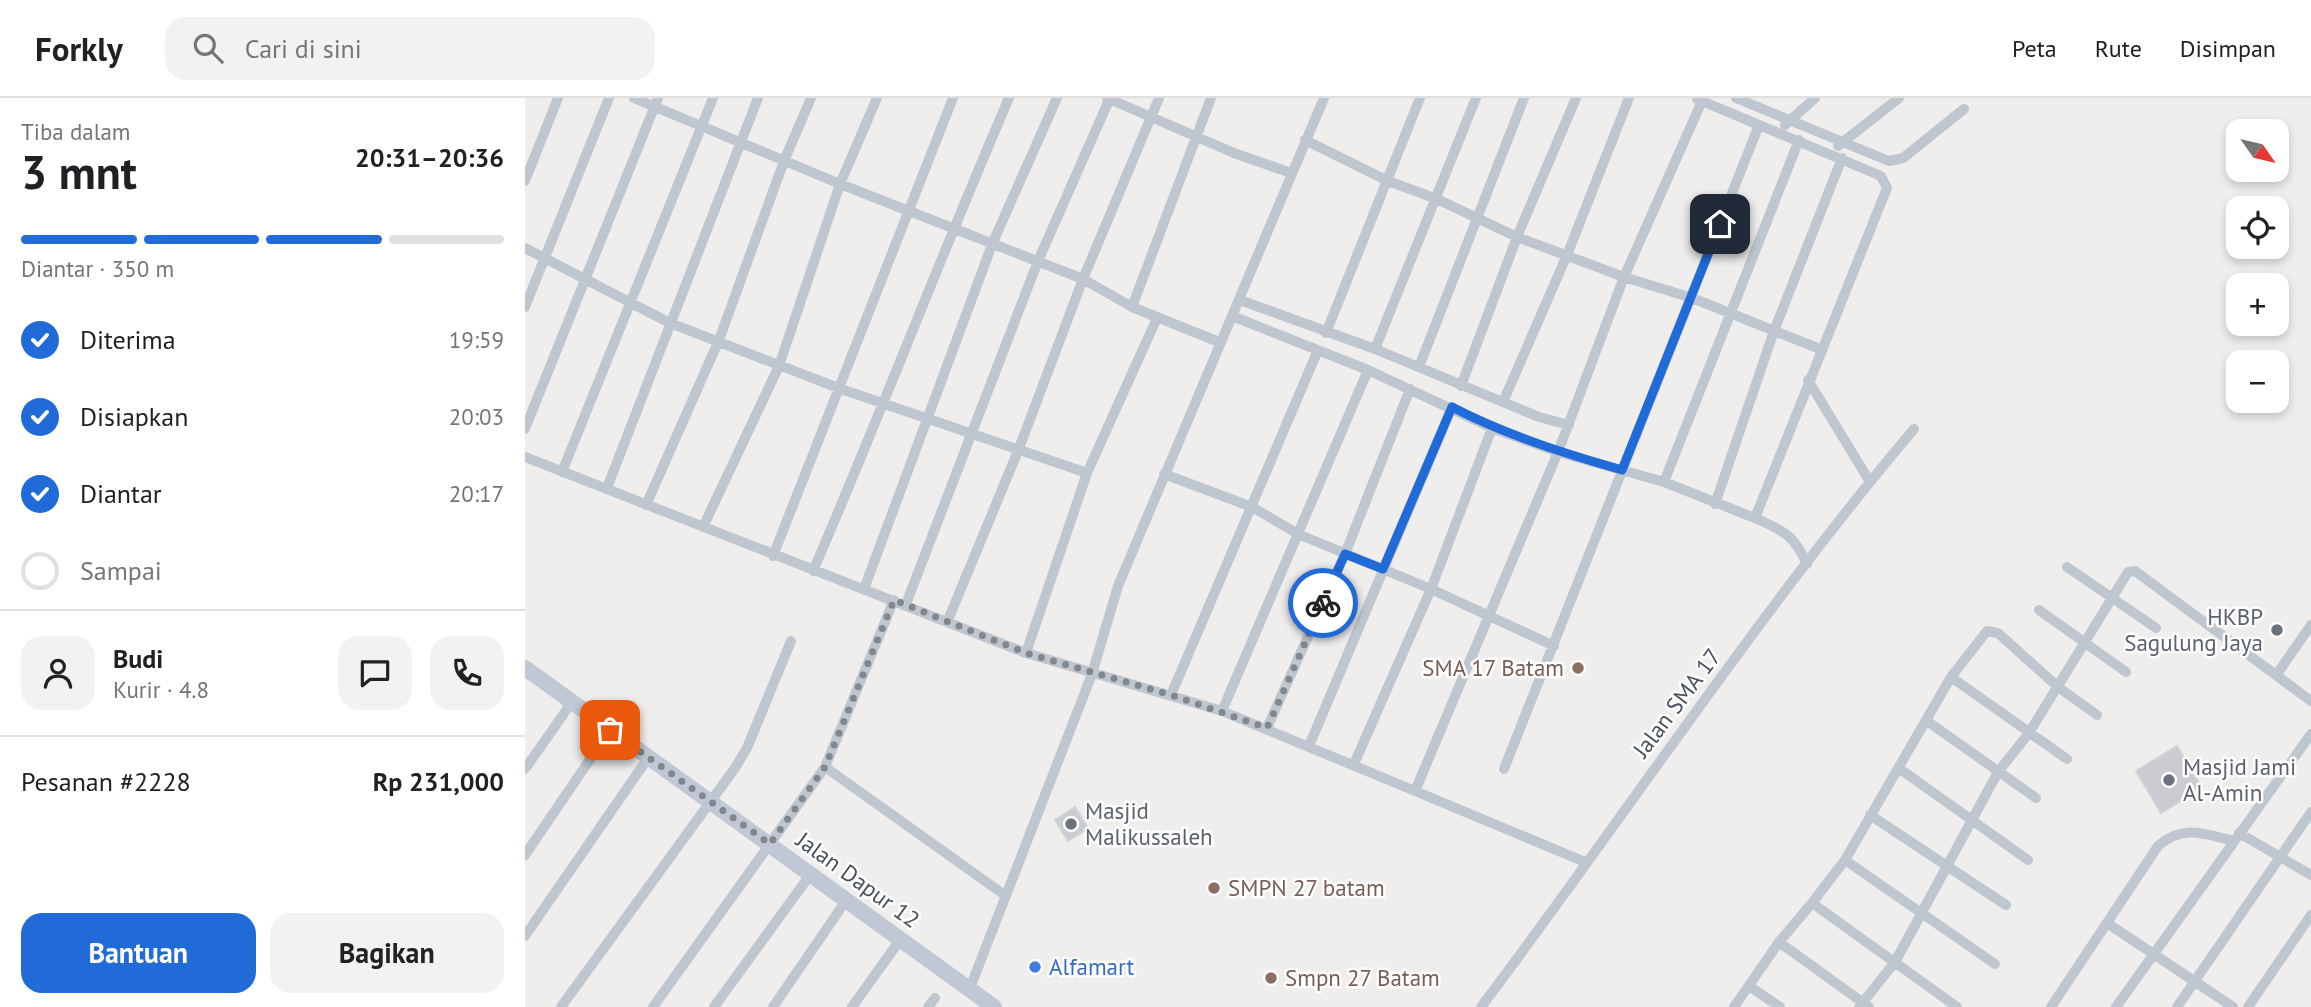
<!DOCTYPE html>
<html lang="id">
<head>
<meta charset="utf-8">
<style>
	:root { --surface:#fff; --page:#f2f2f2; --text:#202124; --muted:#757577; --line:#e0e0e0; --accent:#206bd7 }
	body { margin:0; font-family:"PT Sans",sans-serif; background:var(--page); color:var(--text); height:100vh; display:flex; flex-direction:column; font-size:26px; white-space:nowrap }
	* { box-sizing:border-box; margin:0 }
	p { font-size:23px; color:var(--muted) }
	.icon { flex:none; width:38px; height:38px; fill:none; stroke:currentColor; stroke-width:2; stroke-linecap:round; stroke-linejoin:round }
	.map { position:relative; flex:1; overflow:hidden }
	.sheet { display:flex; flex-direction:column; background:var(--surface); width:525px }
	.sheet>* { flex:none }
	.needle { width:46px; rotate:124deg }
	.controls { position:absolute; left:1701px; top:21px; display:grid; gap:14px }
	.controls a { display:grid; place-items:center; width:63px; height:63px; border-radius:14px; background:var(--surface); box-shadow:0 4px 10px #0003; font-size:35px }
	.pin { position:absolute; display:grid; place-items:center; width:60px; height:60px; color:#fff; margin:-30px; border-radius:14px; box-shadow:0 4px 10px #0006 }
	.courier { position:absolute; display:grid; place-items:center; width:70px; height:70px; margin:-35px; border:5px solid #206bd7; border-radius:50%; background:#fff; color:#222; box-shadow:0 2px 9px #0007 }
	.summary em { font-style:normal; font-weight:700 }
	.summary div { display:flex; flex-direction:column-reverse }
	.summary { display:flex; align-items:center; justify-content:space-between; height:119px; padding:0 21px }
	h1 { font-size:46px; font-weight:700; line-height:52px }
	.bar { display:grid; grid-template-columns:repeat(4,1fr); gap:10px 7px; align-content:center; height:84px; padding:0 21px }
	.bar i { height:9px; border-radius:5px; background:var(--line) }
	.bar .current { background:var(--accent) }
	.bar p { grid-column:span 4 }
	.line { display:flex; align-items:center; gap:18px; padding:0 21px; border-top:2px solid var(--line) }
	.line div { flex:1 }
	.round { display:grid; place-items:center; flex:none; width:74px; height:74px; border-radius:21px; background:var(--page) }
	ol { padding:0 21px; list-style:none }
	li { display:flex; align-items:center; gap:21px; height:77px }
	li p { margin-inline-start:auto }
	li .icon { padding:7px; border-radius:50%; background:var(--accent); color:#fff; stroke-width:4 }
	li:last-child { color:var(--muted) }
	li i { width:38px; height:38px; border:4px solid var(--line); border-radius:50% }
	.cta { display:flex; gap:14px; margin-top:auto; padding:14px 21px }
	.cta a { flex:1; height:80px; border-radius:21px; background:var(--accent); color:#fff; font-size:28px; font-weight:700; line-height:80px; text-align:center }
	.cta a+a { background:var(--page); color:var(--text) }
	header { display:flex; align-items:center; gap:42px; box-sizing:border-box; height:98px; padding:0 35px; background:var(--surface); border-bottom:2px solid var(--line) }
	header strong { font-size:33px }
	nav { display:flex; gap:38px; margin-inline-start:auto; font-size:24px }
	.search { width:490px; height:63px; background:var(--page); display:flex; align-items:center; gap:18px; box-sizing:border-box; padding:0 24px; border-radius:21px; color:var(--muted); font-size:26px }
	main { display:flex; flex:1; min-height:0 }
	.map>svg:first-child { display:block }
</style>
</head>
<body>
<header>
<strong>Forkly</strong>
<div class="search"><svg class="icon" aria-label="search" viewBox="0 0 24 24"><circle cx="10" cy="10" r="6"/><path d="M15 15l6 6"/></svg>Cari di sini</div>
<nav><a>Peta</a><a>Rute</a><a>Disimpan</a></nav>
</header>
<main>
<section class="sheet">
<div class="summary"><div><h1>3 mnt</h1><p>Tiba dalam</p></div><em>20:31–20:36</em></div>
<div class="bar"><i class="current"></i><i class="current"></i><i class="current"></i><i></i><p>Diantar · 350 m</p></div>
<ol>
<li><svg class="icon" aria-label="check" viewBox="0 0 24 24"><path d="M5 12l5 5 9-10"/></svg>Diterima<p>19:59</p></li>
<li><svg class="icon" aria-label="check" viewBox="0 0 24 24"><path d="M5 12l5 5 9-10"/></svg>Disiapkan<p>20:03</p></li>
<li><svg class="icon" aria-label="check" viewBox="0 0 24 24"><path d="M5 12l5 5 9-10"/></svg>Diantar<p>20:17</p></li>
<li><i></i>Sampai</li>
</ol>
<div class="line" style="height:126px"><a class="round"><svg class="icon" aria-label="person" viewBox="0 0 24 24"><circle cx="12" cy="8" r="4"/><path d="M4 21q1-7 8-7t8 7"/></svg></a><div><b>Budi</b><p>Kurir · 4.8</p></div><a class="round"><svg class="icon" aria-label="chat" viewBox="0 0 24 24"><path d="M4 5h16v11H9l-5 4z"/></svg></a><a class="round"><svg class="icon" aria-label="phone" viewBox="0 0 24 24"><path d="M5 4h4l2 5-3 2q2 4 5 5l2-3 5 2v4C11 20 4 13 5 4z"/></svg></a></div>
<div class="line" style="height:91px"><div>Pesanan #2228</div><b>Rp 231,000</b></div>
<div class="cta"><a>Bantuan</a><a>Bagikan</a></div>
</section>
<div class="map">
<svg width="1786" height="909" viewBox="0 0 1786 909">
	<rect width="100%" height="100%" fill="#f0eded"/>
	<path fill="#caccd2" stroke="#d2d3d9" stroke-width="2" d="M1652 648 1677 690 1636 715 1611 673Z
		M550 709 563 730 543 743 530 722Z"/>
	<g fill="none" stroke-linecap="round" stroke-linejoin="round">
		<path stroke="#bec7cf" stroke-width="10" d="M109 0 315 86 558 181 607 209 694 244
			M582 0 709 55 766 75
			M1211 0 1364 63 1378 60 1439 11
			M1260 27 1290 0
			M780 42 863 83 912 101 992 139 1099 179 1167 200 1295 251
			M1313 48 1374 0
			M0 83 33 0
			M0 150 145 225 316 291 562 375
			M715 202 850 251 1014 319 1044 327
			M0 209 84 0
			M607 209 686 0
			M707 218 843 272 967 330 1033 354 1139 384 1230 420 1362 90 1356 78 1172 1
			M801 235 895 0
			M850 251 951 0
			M894 269 999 0
			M1283 282 1345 384
			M936 288 992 139 1051 0
			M978 304 1042 157 1104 0
			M0 331 133 0
			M0 359 501 555 697 613 890 693 1033 354 1099 179 1177 3 1175 0
			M37 374 188 0
			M639 376 727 409 773 436 906 491 1029 548
			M1139 384 1274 42
			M82 390 233 0
			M1190 406 1249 233 1317 60
			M121 407 194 242 259 63 286 0
			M1230 420C1259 433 1269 437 1282 466
			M178 429 254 268 315 86 352 0
			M248 458 428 0
			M1542 469 1631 530
			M288 473C356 316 416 157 484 0
			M339 491 468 144 532 0
			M381 506 513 163 585 0
			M1514 512 1601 574
			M423 522 493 353 558 181 634 0
			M501 555 562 375 632 220
			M1752 576 1786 527
			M1426 579 1542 661
			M646 597 793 252
			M697 613 843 272
			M1402 623 1511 700
			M742 630 820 456 885 291
			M784 648 927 309
			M829 666 906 491 967 330
			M300 669 481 798
			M0 671 47 604
			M979 671 1234 27
			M1375 671 1503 762
			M890 693 1060 764
			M1345 717 1481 807
			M1714 735 1786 777
			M0 757 85 632
			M1320 762 1470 866
			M1287 805 1320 762 1426 579 1462 533 1473 535 1533 589 1572 617
			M1582 825 1708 909
			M0 838 123 660
			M1254 844 1344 909
			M1224 888 1255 909
			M445 890 567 576 593 488 799 0
			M36 909 210 670 222 650 266 543
			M128 909 300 669 369 502
			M189 909 285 777
			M248 909 320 804
			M327 909 375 842
			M403 909 410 900
			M956 909C1101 717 1233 515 1389 331
			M1209 909 1254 844 1287 805 1432 909
			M1334 909 1370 864 1473 674 1504 635 1603 474 1610 473 1786 603
			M1526 909 1633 748C1658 726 1680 736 1709 743
			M1591 909 1786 636
			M1652 909 1786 714
			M1723 909 1786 817"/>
		<path stroke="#bfc8d4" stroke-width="16" d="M0 570 469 909"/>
	</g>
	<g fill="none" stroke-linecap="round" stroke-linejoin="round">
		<path stroke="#82878d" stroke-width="7" stroke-dasharray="0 12.6" d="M85 632 245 746 300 669 369 502 501 555 646 597 742 630 798 505"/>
		<path stroke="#206bd7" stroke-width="9" d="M798 505 820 456 858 471 927 309C981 337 1038 355 1097 372L1195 126"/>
	</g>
	<g fill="#6b7280" stroke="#fff" stroke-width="2.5">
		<circle cx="1752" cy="532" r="7"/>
		<circle cx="1644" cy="682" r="7"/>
		<circle cx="546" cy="726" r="7"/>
	</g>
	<g fill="#8d6e63" stroke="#fff" stroke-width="2.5">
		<circle cx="1053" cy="570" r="7"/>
		<circle cx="689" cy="790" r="7"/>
		<circle cx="746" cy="880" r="7"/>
	</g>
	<circle fill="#3f7fe0" stroke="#fff" stroke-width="2.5" cx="510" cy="869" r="7"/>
	<g text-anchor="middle" stroke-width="5" stroke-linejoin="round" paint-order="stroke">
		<g font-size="23" fill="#5b616d" stroke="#fff" text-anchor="start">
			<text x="1738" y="527" text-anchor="end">HKBP<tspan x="1738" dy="26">Sagulung Jaya</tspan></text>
			<text x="1658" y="677">Masjid Jami<tspan x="1658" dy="26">Al-Amin</tspan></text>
			<text x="560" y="721">Masjid<tspan x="560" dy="26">Malikussaleh</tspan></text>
		</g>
		<g font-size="23" fill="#785e54" stroke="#fff" text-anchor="start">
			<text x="1039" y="578" text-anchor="end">SMA 17 Batam</text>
			<text x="703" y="798">SMPN 27 batam</text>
			<text x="760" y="888">Smpn 27 Batam</text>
		</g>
		<g font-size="23" fill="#46505a" stroke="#fff">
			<text transform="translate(1152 605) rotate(-53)" y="8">Jalan SMA 17</text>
			<text transform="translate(333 782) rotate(36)" y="8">Jalan Dapur 12</text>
		</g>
		<g font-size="23" fill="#366cbe" stroke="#fff" text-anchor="start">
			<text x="524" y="877">Alfamart</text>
		</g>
	</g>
</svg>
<div class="controls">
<a><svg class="needle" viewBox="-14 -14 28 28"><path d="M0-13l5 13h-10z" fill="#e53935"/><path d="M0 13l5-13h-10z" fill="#757577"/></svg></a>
<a><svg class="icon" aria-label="locate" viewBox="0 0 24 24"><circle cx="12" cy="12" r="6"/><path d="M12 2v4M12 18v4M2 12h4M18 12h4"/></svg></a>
<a>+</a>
<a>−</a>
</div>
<div class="pin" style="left:85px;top:632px;background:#ea580c"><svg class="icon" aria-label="bag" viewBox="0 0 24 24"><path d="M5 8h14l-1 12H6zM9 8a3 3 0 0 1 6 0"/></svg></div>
<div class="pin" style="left:1195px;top:126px;background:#1f2937"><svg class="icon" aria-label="home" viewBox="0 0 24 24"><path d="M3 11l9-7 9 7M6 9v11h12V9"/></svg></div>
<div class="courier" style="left:798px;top:505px"><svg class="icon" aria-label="bike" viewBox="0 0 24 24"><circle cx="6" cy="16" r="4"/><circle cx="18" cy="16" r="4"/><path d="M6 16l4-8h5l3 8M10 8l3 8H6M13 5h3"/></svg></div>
</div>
</main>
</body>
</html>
